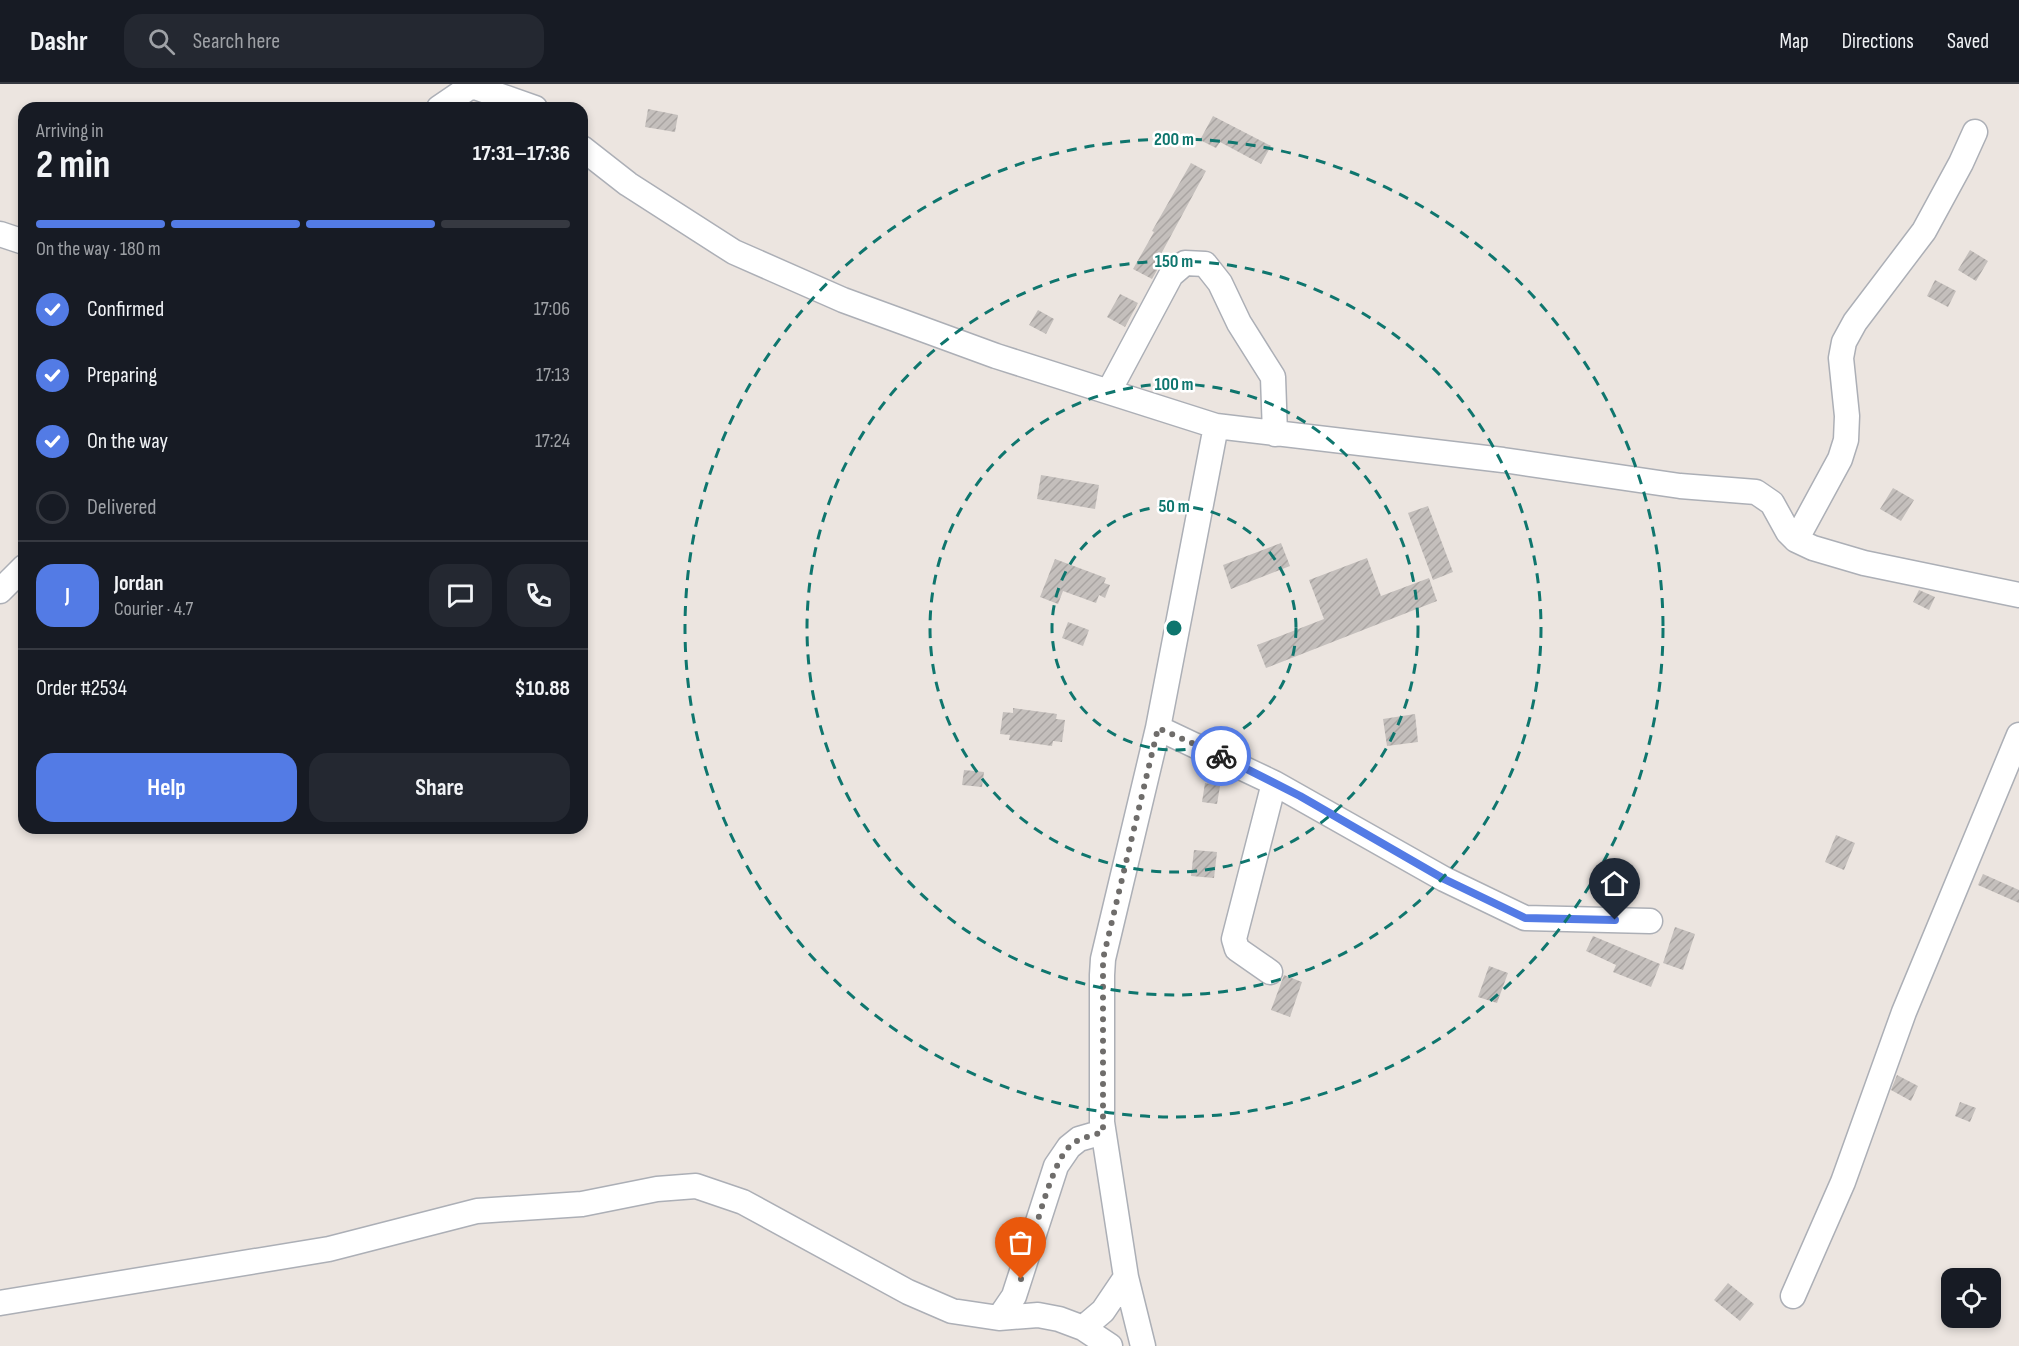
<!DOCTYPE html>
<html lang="en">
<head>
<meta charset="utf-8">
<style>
	:root { --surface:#171b24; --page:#242831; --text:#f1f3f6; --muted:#9ea1a6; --line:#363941; --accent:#537be5 }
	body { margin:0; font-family:"Sofia Sans Condensed",sans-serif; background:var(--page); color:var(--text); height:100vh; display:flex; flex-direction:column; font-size:22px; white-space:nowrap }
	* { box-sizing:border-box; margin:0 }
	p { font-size:20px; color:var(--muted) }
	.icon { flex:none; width:33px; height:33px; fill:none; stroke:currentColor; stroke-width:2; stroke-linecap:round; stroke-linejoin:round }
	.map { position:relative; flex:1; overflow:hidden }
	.side { position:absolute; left:18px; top:18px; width:570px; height:732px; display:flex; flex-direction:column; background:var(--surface); border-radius:18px; box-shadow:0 3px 9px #0003 }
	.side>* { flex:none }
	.buttons { position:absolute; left:1941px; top:1184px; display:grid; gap:12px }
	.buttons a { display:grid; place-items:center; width:60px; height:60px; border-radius:12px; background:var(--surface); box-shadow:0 3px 9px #0003; font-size:30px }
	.pin { position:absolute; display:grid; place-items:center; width:51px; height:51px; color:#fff; margin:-62px -26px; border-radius:50% 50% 50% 0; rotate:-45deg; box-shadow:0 0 6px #0007 }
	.pin .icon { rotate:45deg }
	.courier { position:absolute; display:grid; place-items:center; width:60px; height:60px; margin:-30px; border:4px solid #537be5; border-radius:50%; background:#fff; color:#222; box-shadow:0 2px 8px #0007 }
	.overview em { font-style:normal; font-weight:700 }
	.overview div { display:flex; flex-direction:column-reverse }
	.overview { display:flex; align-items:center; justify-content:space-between; height:102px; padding:0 18px }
	h1 { font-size:39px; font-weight:700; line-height:45px }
	.bar { display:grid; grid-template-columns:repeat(4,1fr); gap:9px 6px; align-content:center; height:72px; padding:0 18px }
	.bar i { height:8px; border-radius:4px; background:var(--line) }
	.bar .active { background:var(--accent) }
	.bar p { grid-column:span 4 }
	.line { display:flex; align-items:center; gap:15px; padding:0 18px; border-top:2px solid var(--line) }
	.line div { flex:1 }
	.round { display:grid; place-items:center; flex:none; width:63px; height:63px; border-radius:18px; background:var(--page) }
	ol { padding:0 18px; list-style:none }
	li { display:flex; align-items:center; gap:18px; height:66px }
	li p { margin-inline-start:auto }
	li .icon { padding:6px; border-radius:50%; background:var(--accent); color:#fff; stroke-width:4 }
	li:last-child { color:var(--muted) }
	li i { width:33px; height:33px; border:3px solid var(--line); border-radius:50% }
	.cta { display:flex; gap:12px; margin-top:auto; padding:12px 18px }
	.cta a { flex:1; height:69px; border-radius:18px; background:var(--accent); color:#fff; font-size:24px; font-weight:700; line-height:69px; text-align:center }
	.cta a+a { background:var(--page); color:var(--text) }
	header { display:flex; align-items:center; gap:36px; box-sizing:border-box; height:84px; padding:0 30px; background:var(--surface); border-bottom:2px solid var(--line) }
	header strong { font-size:28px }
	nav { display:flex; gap:33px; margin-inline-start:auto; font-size:21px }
	.search { width:420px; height:54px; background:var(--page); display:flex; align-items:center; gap:15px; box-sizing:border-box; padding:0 21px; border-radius:18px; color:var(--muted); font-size:22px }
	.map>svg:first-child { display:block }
</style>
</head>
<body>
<header>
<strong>Dashr</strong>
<div class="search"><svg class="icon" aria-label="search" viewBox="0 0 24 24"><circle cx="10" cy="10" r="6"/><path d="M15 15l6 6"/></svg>Search here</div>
<nav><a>Map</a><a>Directions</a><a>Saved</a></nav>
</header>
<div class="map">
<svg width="2019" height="1262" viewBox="0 0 2019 1262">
	<defs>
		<pattern id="building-hatch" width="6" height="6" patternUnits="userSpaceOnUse" patternTransform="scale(1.5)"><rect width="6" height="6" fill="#c4bfbc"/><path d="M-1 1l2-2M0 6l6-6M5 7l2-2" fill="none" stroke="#a9a4a2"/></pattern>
	</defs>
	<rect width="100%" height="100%" fill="#ece5e0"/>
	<path fill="url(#building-hatch)" d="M648 25 678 31 675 48 645 43Z
		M1213 32 1271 62 1261 80 1220 58 1216 64 1200 56Z
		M1191 79 1206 87 1160 172 1164 174 1152 195 1133 185 1154 148 1152 147Z
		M1970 166 1988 177 1976 197 1958 186Z
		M1935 196 1956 207 1948 223 1927 212Z
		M1120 210 1138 219 1125 243 1107 233Z
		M1038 226 1054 235 1046 250 1029 241Z
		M1041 391 1099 401 1095 425 1037 415Z
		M1893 404 1914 416 1901 437 1880 425Z
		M1428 422 1453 488 1433 496 1408 429Z
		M1281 459 1290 482 1231 505 1223 481Z
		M1367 474 1381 512 1429 494 1437 517 1266 584 1257 561 1324 535 1309 496Z
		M1055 475 1106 494 1104 499 1110 501 1105 514 1099 511 1096 519 1063 507 1058 520 1040 513Z
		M1919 506 1935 513 1929 526 1913 518Z
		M1068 538 1089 546 1083 562 1062 554Z
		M1013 624 1057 630 1056 635 1065 636 1062 658 1053 657 1052 662 1009 656 1010 651 1000 650 1003 628 1013 629Z
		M1415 630 1418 658 1387 662 1383 635Z
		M964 686 984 688 982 703 962 701Z
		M1205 699 1220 702 1217 720 1202 718Z
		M1836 751 1855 759 1844 786 1825 778Z
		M1194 766 1217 768 1214 794 1191 792Z
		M1983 790 2019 806V819L1978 801Z
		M1675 843 1695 850 1683 886 1663 879Z
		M1593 852 1660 880 1651 903 1613 888 1616 881 1586 867Z
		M1489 882 1508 889 1497 919 1478 913Z
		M1284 891 1302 898 1290 933 1271 926Z
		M1897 991 1918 1002 1911 1017 1891 1006Z
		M1960 1018 1976 1024 1970 1038 1955 1032Z
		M1728 1199 1754 1220 1740 1237 1714 1216Z"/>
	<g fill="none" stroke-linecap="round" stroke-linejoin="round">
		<defs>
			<path id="minor" d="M472 2 535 24
				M439 24 474 0
				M582 64 628 100 734 168 843 216 996 272 1216 342 1503 376 1680 402 1756 408 1772 419 1788 448 1796 456 1813 464 1864 479 2019 511
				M0 150 24 158
				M1109 307 1171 191 1185 179 1205 180 1220 199 1239 239 1273 293 1275 350
				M1796 456 1840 375 1846 356 1847 332 1841 274 1844 258 1855 238 1924 147 1961 79 1975 48
				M0 507 24 483
				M1158 644 1274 699 1444 795 1525 834 1650 837
				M1270 888 1237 865 1234 855 1274 699
				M1793 1212 1843 1098 1904 928 2019 651
				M0 1219 329 1165 477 1127 582 1120 657 1105 696 1102 743 1118 908 1208 952 1227 999 1234 1038 1231 1059 1235 1083 1244 1110 1262
				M999 1234 1014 1212 1056 1082 1069 1063 1079 1055 1103 1048
				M1083 1244 1103 1227 1126 1193
				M1143 1262 1126 1193 1102 1038V891L1103 875 1158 644 1216 342"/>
		</defs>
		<use href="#minor" stroke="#acafb6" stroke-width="27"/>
		<use href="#minor" stroke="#fff" stroke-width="24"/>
	</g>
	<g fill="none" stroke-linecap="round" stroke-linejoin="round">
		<path stroke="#6f6d6b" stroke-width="6" stroke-dasharray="0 10.8" d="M1021 1195C1031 1164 1049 1083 1069 1063 1078 1054 1091 1052 1103 1048V875L1158 644 1221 672"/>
		<path stroke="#537be5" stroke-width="8" d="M1221 672 1300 712 1444 795 1525 834 1615 836"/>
	</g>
	<g fill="none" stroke="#0f766e" stroke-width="3" stroke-dasharray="10 8">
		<circle cx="1174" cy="544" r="122"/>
		<circle cx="1174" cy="544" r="244"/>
		<circle cx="1174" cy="544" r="367"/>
		<circle cx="1174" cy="544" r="489"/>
	</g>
	<circle cx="1174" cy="544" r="9" fill="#0f766e" stroke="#fff" stroke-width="3"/>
	<g font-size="18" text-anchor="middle" font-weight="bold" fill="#0f766e" stroke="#fff" stroke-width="5" stroke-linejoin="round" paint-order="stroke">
		<text x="1174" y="61">200 m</text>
		<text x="1174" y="183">150 m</text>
		<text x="1174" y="306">100 m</text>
		<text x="1174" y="428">50 m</text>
	</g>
</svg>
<div class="buttons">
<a><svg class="icon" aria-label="locate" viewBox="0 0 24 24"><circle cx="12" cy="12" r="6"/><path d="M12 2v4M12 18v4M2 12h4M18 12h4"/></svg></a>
</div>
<div class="pin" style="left:1021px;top:1195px;background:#ea580c"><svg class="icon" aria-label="bag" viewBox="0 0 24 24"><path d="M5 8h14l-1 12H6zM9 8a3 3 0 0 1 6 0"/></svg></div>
<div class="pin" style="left:1615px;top:836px;background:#1f2937"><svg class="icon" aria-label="home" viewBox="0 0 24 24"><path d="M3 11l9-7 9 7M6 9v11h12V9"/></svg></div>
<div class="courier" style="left:1221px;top:672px"><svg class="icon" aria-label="bike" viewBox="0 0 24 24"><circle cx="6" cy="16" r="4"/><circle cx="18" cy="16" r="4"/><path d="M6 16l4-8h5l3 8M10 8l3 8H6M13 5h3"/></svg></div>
<section class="side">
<div class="overview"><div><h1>2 min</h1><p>Arriving in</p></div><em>17:31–17:36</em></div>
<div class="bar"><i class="active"></i><i class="active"></i><i class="active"></i><i></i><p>On the way · 180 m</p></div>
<ol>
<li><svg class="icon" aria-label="check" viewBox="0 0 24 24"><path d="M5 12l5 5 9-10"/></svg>Confirmed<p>17:06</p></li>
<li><svg class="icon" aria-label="check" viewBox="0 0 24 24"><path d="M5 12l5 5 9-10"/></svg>Preparing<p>17:13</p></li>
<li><svg class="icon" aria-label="check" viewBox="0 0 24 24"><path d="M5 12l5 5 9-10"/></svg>On the way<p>17:24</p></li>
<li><i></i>Delivered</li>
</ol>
<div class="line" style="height:108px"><b class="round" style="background:var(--accent);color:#fff">J</b><div><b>Jordan</b><p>Courier · 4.7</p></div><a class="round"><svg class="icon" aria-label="chat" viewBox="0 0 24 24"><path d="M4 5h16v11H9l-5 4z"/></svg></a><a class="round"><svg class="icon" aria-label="phone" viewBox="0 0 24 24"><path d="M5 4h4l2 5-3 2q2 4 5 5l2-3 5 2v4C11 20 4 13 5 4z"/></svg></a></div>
<div class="line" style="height:78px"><div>Order #2534</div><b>$10.88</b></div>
<div class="cta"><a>Help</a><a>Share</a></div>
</section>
</div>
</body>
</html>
